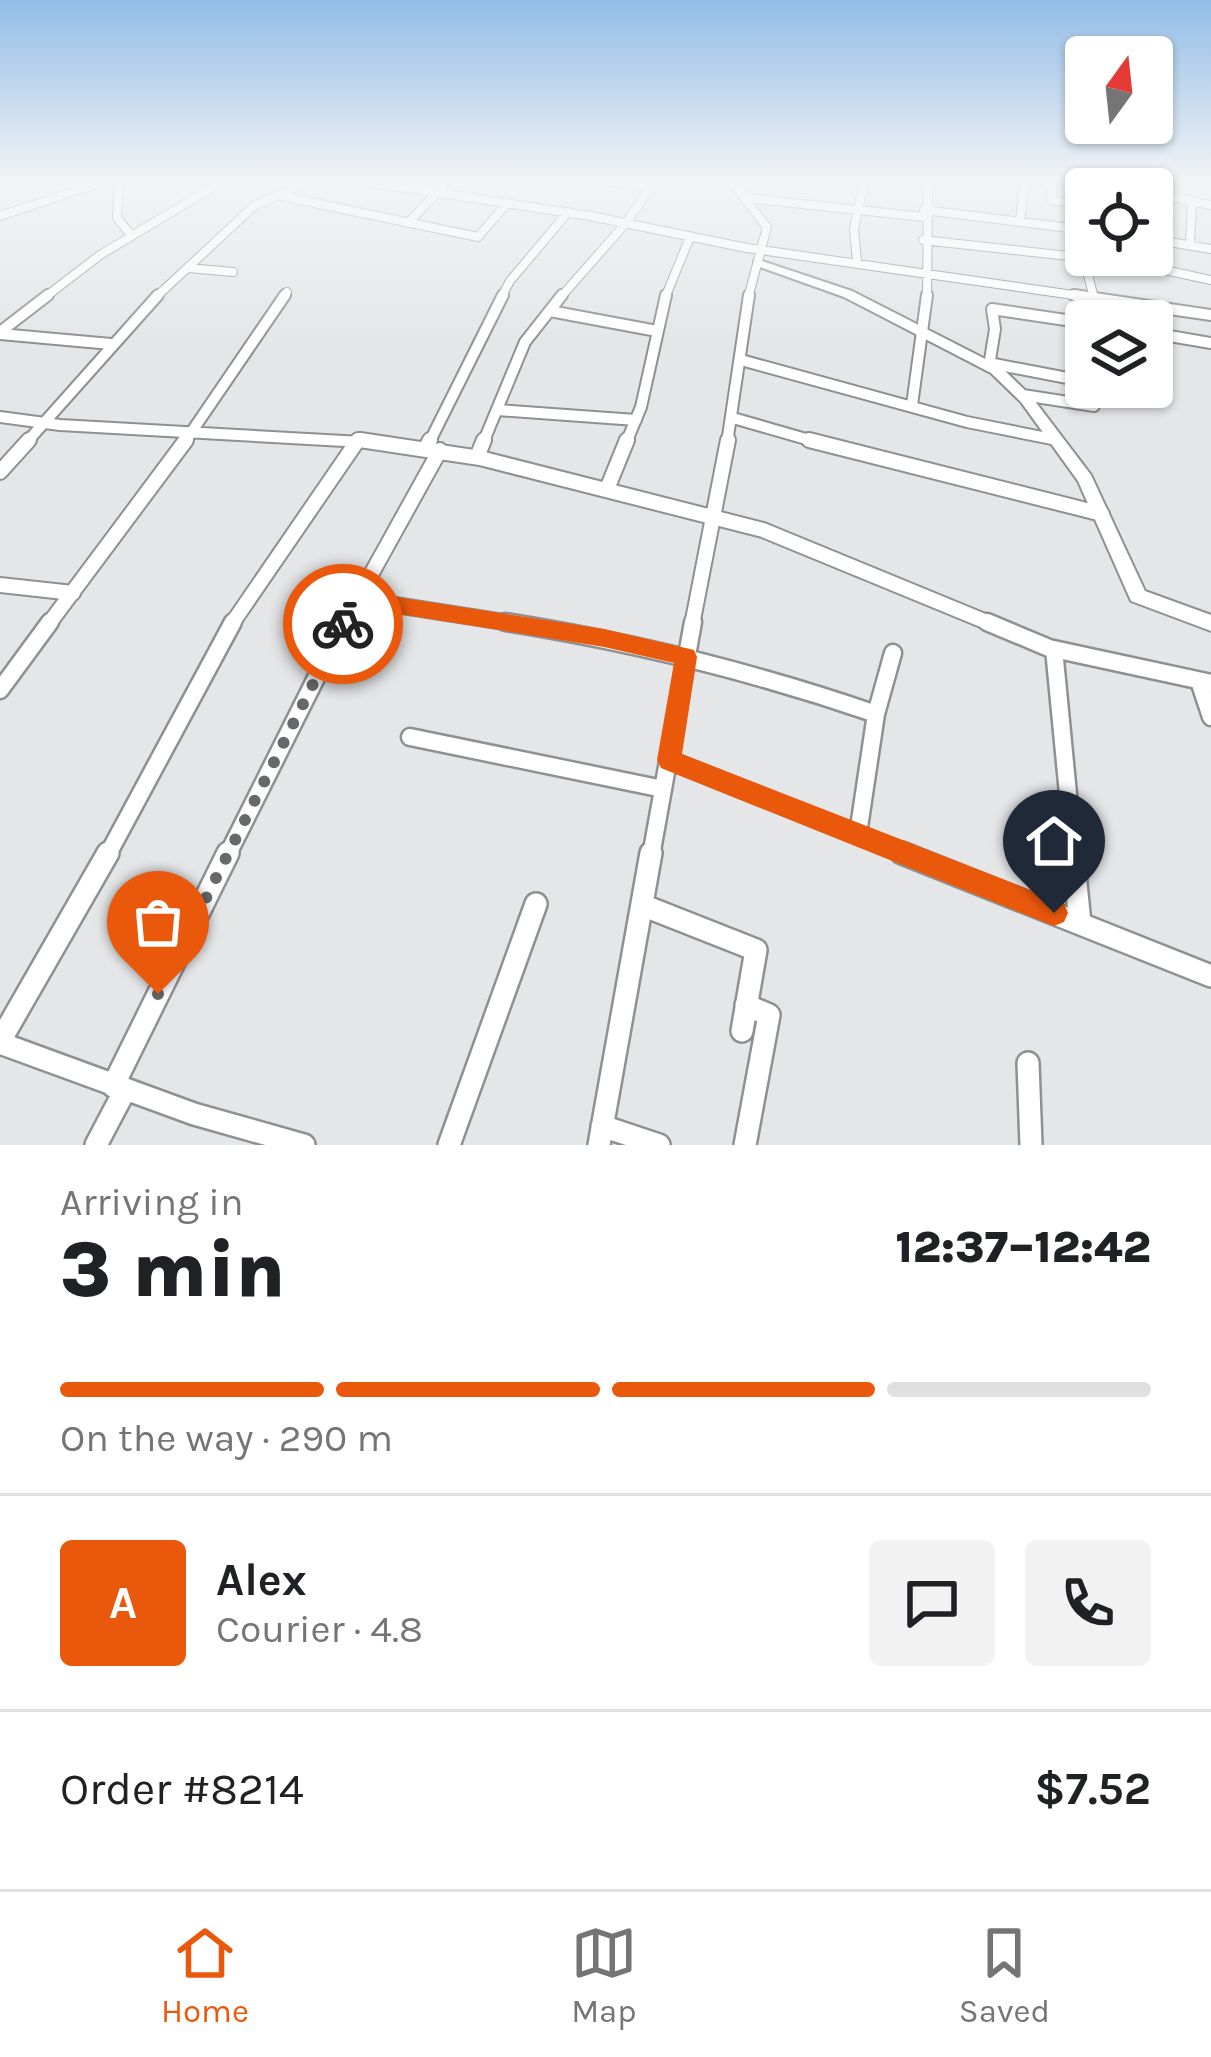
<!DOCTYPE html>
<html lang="en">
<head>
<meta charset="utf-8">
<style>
	:root { --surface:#fff; --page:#f2f2f2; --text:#202124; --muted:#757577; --line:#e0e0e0; --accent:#ea580c }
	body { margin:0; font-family:Karla,sans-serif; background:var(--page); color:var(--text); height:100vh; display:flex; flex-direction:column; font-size:45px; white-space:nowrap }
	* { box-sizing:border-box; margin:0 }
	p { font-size:39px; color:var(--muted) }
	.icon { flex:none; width:66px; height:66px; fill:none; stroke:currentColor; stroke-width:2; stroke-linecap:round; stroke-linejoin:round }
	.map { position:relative; height:1145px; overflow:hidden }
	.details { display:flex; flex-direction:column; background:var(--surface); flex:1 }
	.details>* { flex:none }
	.needle { width:78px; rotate:15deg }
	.tools { position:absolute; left:1065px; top:36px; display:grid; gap:24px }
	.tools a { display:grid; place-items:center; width:108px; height:108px; border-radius:12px; background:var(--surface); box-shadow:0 3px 9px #0004; font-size:60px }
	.pin { position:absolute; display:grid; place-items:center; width:102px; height:102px; color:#fff; margin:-123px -51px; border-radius:50% 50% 50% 0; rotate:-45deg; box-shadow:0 0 12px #0007 }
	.pin .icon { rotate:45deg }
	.courier { position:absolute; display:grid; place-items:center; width:120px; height:120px; margin:-60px; border:9px solid #ea580c; border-radius:50%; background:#fff; color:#222; box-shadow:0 3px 15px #0007 }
	.overview em { font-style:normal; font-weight:800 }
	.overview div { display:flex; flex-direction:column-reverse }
	.overview { display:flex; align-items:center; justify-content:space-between; height:204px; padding:0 60px }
	h1 { font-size:78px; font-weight:800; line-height:90px }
	.bar { display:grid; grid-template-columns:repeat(4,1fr); gap:18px 12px; align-content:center; height:144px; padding:0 60px }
	.bar i { height:15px; border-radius:9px; background:var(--line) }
	.bar .selected { background:var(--accent) }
	.bar p { grid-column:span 4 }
	.line { display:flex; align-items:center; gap:30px; padding:0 60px; border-top:3px solid var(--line) }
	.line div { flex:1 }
	.round { display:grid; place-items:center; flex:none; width:126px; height:126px; border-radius:12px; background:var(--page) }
	.dock { display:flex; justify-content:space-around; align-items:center; height:168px; border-top:3px solid var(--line); background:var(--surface); font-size:33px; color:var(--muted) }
	.dock a { display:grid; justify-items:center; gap:6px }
	.dock .selected { color:var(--accent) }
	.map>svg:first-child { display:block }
</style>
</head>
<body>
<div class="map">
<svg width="1211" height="1145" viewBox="0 0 1211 1145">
	<rect width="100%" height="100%" fill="#e5e6e8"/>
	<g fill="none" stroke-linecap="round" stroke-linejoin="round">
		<defs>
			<path id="street-far4" d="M119 182 117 218 131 235
				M368 182 590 216 747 248 1094 298
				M611 182 653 188
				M732 182 767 227 748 298
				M1053 182 1051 200 1070 203 1075 229
				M1097 182 1132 189
				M1152 193 1211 205
				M276 195 478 237 507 203
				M746 198 924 217
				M924 210 1086 230
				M0 216 102 182
				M1020 222 1024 182
				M408 223 447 182
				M1152 239 1211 249
				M923 240 1132 263 1211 280
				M1190 245 1192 201
				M1083 256 1094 298
				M857 262 854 229 864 182
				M188 268 233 272
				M44 298 100 255 215 186
				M155 298 254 206 307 182
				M282 298 287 292
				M501 298 510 281 568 212
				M560 298 626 223 654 182
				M665 298 690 237
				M927 298 928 182"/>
			<path id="street-far3" d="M1074 295 1211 315
				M550 311 657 331
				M0 332 48 295
				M1152 333 1211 343
				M0 334 111 344
				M741 360 967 422 1057 440
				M989 363 1083 381
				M989 366 995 329 992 309 1086 323
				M1023 395 1094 406
				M912 405 927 295
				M498 410 636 420
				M0 417 60 425 380 443
				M733 418 820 443
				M26 443 158 295
				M184 443 285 295
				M356 443 359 439
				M429 443 503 295
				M483 443 525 342 562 295
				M626 443 641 407 666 295
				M727 443 749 295"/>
			<path id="street-far2" d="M360 440 480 458 763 530 994 625
				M809 440 1102 514
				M426 448 430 440
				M477 457 484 440
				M0 472 29 440
				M607 489 627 440
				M0 585 73 593
				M357 599 524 625
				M48 625 186 440
				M231 625 358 440
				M343 625 440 450
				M692 625 728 440"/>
			<path id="street-far1" d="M505 622C632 642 754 672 876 714
				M987 622 1049 648 1211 683
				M1054 649 1074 856
				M1199 681 1211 717
				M0 690 50 622
				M410 737 663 789
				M669 760 909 856
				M858 834 876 714 893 653
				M107 856 233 622
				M227 856 344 622
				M651 856 693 622"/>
			<path id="street" d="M902 853 1211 976
				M1073 853 1080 923
				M642 905 756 950 742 1031
				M0 1041 108 853
				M0 1043 194 1114 304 1145
				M1028 1063 1031 1145
				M113 1086 228 853
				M602 1126 659 1145
				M96 1145 125 1090
				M449 1145 536 904
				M599 1145 651 853
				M745 1145 769 1015 746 1005"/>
			<path id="secondary" d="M754 261H762L852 291 1001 367 1031 396 1091 475 1145 591 1211 615V631L1131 601 1078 481 1021 402 991 373 844 297 754 265Z"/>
		</defs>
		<use href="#street-far4" stroke="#8e9091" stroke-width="10"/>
		<use href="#street-far3" stroke="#8e9091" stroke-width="14"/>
		<use href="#street-far2" stroke="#8e9091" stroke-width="18"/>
		<use href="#street-far1" stroke="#8e9091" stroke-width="21"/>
		<use href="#street" stroke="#8e9091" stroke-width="26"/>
		<use href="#secondary" stroke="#8e9091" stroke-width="4"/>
		<use href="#street-far4" stroke="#fff" stroke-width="8"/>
		<use href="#street-far3" stroke="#fff" stroke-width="10"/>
		<use href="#street-far2" stroke="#fff" stroke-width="14"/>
		<use href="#street-far1" stroke="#fff" stroke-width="16"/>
		<use href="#street" stroke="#fff" stroke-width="21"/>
		<use href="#secondary" fill="#fff" fill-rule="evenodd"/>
	</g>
	<linearGradient id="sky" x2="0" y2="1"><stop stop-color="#93bde7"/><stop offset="0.53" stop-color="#f3f4f5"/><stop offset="1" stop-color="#f3f4f5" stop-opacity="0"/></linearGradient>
	<rect width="1211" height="342" fill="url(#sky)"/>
	<path fill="#ea580c" d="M357 591 604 629 694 650 697 657 682 754 1064 903 1068 913 1064 922 1054 926 661 768 657 760 674 663 604 647 362 608 350 630H336L333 624 350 594Z"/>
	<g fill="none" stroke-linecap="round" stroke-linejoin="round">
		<path stroke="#676869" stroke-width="12" stroke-dasharray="0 21.6" d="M158 994 343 624"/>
	</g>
</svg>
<div class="tools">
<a><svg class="needle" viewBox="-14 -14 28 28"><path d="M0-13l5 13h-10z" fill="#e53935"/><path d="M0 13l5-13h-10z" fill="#757577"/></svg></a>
<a><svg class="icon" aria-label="locate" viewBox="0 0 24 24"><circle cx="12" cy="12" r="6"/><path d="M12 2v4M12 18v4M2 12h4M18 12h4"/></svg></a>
<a><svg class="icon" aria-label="layers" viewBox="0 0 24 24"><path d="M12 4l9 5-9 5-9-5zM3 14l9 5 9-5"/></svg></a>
</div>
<div class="pin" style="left:158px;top:994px;background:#ea580c"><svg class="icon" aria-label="bag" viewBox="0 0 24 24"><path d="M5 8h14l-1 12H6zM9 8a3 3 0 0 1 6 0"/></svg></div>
<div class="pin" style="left:1054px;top:913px;background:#1f2937"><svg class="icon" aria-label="home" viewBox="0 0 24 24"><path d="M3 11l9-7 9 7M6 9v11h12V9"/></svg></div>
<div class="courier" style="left:343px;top:624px"><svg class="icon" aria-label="bike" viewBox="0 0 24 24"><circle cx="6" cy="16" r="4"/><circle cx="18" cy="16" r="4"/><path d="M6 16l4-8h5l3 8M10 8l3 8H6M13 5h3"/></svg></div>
</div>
<section class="details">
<div class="overview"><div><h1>3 min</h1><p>Arriving in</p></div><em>12:37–12:42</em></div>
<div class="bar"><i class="selected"></i><i class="selected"></i><i class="selected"></i><i></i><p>On the way · 290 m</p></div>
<div class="line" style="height:216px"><b class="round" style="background:var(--accent);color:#fff">A</b><div><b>Alex</b><p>Courier · 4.8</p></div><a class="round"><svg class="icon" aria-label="chat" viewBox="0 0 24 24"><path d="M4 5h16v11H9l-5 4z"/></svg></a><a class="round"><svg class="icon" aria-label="phone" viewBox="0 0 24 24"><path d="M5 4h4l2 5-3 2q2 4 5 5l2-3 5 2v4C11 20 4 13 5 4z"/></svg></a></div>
<div class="line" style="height:156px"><div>Order #8214</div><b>$7.52</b></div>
</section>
<nav class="dock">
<a class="selected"><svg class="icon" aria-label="home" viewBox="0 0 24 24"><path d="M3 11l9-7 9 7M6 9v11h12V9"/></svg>Home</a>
<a><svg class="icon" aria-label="map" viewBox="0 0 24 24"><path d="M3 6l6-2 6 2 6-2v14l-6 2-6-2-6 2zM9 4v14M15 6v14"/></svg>Map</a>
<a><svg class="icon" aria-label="saved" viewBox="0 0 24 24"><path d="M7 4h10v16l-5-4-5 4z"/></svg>Saved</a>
</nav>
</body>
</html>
